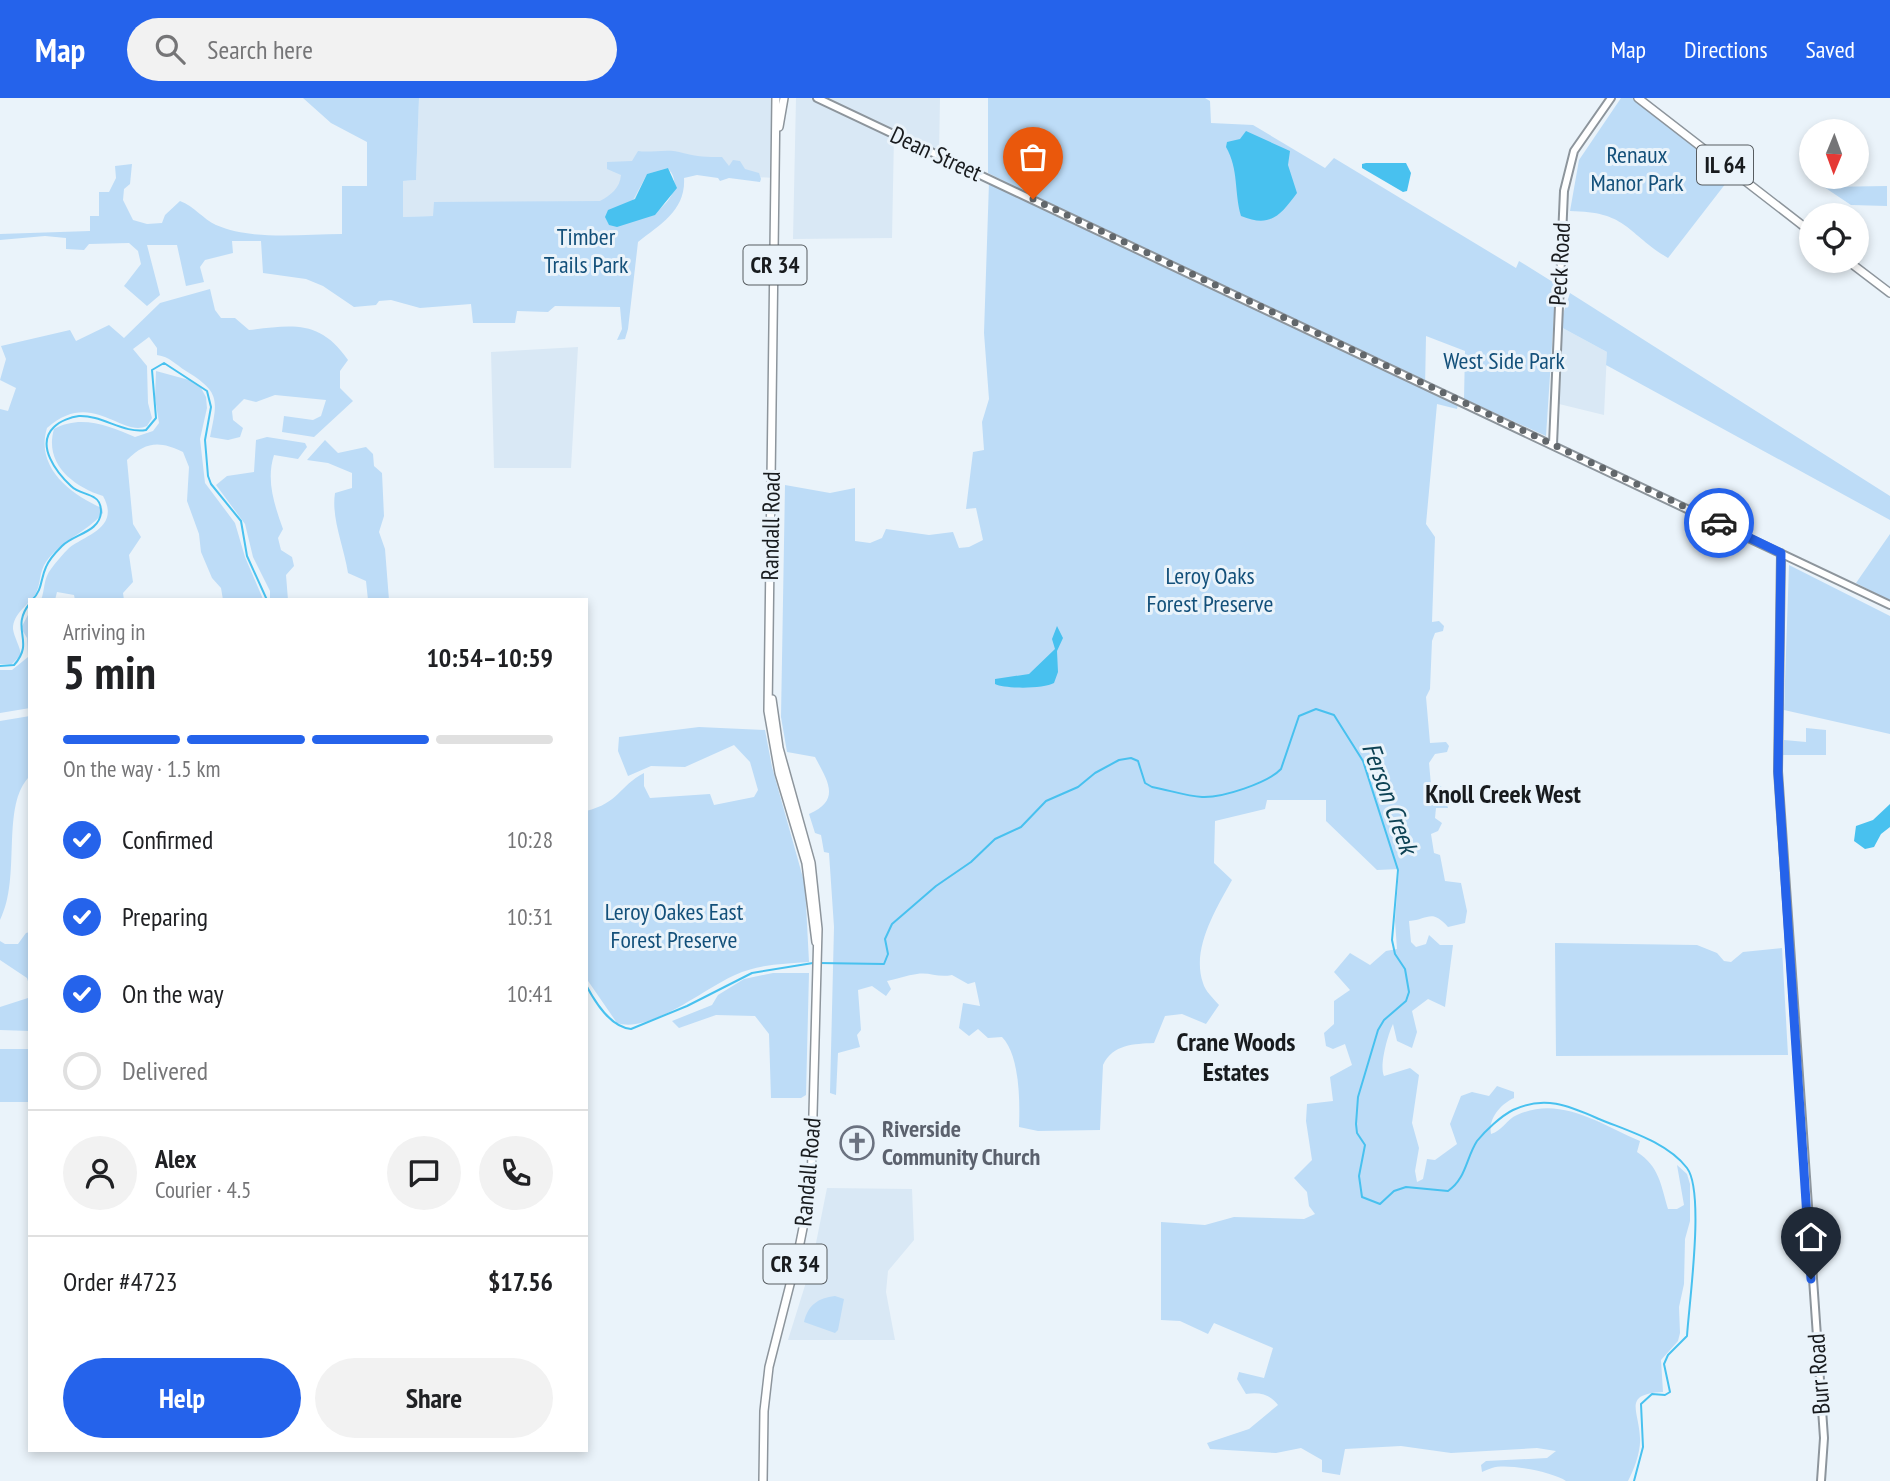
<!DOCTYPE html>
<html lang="en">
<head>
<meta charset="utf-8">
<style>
	:root { --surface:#fff; --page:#f2f2f2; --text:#202124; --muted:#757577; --line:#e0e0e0; --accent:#2563eb }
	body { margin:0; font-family:"PT Sans Narrow",sans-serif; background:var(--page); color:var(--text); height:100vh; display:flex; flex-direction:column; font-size:26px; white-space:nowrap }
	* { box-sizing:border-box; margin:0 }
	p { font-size:23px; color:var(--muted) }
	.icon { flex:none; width:38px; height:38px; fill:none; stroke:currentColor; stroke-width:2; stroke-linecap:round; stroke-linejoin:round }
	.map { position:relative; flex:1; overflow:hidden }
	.panel { position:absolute; left:28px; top:500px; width:560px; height:854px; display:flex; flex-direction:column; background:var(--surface); border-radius:0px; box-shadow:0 4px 10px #0003 }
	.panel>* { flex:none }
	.needle { width:46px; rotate:181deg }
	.controls { position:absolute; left:1799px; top:21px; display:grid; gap:14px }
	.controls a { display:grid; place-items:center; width:70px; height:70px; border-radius:50%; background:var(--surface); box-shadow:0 4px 10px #0003; font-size:35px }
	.pin { position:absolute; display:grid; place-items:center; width:60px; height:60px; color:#fff; margin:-72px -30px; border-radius:50% 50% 50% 0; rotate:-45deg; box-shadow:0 0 7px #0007 }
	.pin .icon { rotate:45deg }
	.courier { position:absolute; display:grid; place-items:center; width:70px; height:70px; margin:-35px; border:5px solid #2563eb; border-radius:50%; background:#fff; color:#222; box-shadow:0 2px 9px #0007 }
	.head em { font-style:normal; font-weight:700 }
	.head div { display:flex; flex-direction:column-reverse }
	.head { display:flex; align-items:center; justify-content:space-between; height:119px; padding:0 35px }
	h1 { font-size:46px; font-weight:700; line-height:52px }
	.bar { display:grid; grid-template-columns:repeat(4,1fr); gap:10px 7px; align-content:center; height:84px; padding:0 35px }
	.bar i { height:9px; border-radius:5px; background:var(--line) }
	.bar .selected { background:var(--accent) }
	.bar p { grid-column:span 4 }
	.line { display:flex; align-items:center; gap:18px; padding:0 35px; border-top:2px solid var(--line) }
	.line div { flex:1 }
	.round { display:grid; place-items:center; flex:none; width:74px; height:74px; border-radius:37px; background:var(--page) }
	ol { padding:0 35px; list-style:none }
	li { display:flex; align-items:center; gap:21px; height:77px }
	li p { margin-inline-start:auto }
	li .icon { padding:7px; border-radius:50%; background:var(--accent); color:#fff; stroke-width:4 }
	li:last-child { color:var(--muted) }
	li i { width:38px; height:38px; border:4px solid var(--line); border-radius:50% }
	.primary-button { display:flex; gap:14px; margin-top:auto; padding:14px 35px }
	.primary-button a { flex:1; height:80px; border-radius:42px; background:var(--accent); color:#fff; font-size:28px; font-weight:700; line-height:80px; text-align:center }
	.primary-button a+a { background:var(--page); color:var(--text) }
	header { display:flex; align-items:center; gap:42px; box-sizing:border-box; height:98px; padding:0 35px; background:var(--accent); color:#fff }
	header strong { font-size:33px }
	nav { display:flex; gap:38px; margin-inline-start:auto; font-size:24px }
	.search { width:490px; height:63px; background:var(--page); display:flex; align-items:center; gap:18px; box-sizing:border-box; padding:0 24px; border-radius:38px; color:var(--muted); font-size:26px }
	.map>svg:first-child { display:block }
</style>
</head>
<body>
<header>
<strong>Map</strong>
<div class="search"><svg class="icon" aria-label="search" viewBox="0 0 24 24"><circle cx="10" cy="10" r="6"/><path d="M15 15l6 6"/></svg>Search here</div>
<nav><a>Map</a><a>Directions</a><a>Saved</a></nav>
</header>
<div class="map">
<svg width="1890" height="1383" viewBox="0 0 1890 1383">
	<rect width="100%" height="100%" fill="#eaf3fa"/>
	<path fill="#d9e8f5" d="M419 0H774L775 80 667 74 640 103 434 105V118L402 119 403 83 416 82Z
		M796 0H815L894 38 892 140 793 141Z
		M821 0H940L939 56Z
		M1559 228 1607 254 1604 317 1555 305Z
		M578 249 571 370H494L491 254Z
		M827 1090 912 1091 914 1142 888 1173 886 1194 895 1242H788L812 1165Z"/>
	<path fill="#bddcf7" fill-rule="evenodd" d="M303 0H419L416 82 403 83V119L433 118 434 104 600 103C611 97 620 90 621 77L607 71V64L632 63 638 53C652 55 669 50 683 55 698 59 706 59 722 59L729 68 733 62 740 63 745 71 759 75 761 81 760 84 729 80 720 83 718 80 697 77 684 80C686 112 661 126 638 144L628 231 625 241 617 242 622 231 620 209 555 208 548 214 517 213 515 225H473L471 206 420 210 391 202 379 203 376 207 354 209 323 188 306 181 263 175 261 143H232L233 155 205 162 200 169 204 184 186 188 177 147H147L160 197 147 208 124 188 141 166 138 153 129 145 89 146 84 152 66 151V140L45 138 0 142V136L90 133V118H99V94H109L116 80 115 68 132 66 130 86 124 91 123 102 133 122 147 126 162 125 165 117 180 103C194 108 203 121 216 127 253 143 303 136 342 136V88H367V44L331 25ZM668 70C687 91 660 117 639 121L633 102 647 76Z
		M988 0H1205L1210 3 1211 25 1253 27 1325 70 1334 60 1516 170 1519 163 1556 186 1546 338 1464 301 1465 253 1426 238 1425 291 1458 306 1457 311 1437 306 1426 426 1435 439 1432 524 1439 523 1444 528 1443 533 1435 535 1432 543 1430 591 1426 599 1430 645 1446 644 1449 648 1447 654 1435 656 1429 665 1431 687 1441 688 1448 710H1436L1435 720 1442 725 1438 733 1431 736 1434 755 1440 757 1445 783 1461 785 1467 813 1465 825 1448 829C1431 810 1428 822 1409 823L1411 844 1416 849 1426 846 1429 837 1440 847H1453L1445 909 1428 901 1412 913 1417 934 1412 950 1397 943 1393 926C1388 936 1379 968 1384 978L1410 970 1419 977 1412 1025 1419 1050 1415 1073 1417 1084 1423 1081 1427 1061 1435 1062 1457 1046 1450 1026 1461 998 1472 994 1489 998 1497 988 1514 994V1000C1501 1006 1488 1020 1491 1036 1502 1033 1507 1021 1517 1017 1560 997 1600 1026 1640 1043L1637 1054C1659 1068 1661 1087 1668 1111H1677L1684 1107 1677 1067 1687 1076 1690 1086V1123L1685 1141 1684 1186 1679 1209 1680 1235 1678 1243 1661 1262 1663 1294C1622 1296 1639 1312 1640 1340 1641 1353 1634 1372 1628 1383H1566C1553 1374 1507 1365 1492 1370 1488 1371 1485 1373 1482 1374L1481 1367 1486 1363 1547 1360 1556 1353 1537 1350 1451 1355 1401 1348 1345 1351 1340 1377 1322 1374V1362L1301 1350 1276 1355 1210 1351 1207 1345 1249 1331 1278 1307C1270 1296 1259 1294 1246 1296L1237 1281 1239 1274 1264 1280 1273 1250 1214 1225 1208 1236 1180 1223 1161 1222V1124L1205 1127 1234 1119 1304 1121 1315 1116 1309 1108 1307 1094 1294 1080 1312 1062 1306 1023 1307 1006 1333 1003 1330 979 1352 967 1345 946 1333 951 1326 948 1324 935 1334 926V903L1350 892 1334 874 1350 855 1370 867 1386 853 1397 851 1395 823 1399 771 1377 772 1326 723V702H1267L1265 711 1215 723 1214 765 1232 782C1216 811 1191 851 1203 885 1205 893 1214 901 1219 907L1206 926 1182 916 1165 918 1154 945C1134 946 1113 946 1103 967L1100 1032 1038 1033 1019 1029C1020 1005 1020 957 1002 939L988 940 978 931 969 938 959 930 963 905 980 908 975 884 968 886 952 877C938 880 930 874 917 876 907 877 897 881 887 883L891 891 886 898 872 888 858 892 861 932 857 937 860 949 838 955 836 997 830 995 834 829 829 755 824 754 821 737 815 735 809 716C842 702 827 682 815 659L787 654 781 619 785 387 830 395 855 390V443L870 445 882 440 886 431 929 437 953 434 959 450 969 449 983 442 976 410 966 411 973 354 984 352 982 324 989 301 984 235 989 84 1012 95V87L988 75Z
		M1621 0H1634L1733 76 1668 160C1625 134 1628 114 1570 113L1579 62Z
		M1887 88V108L1851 107 1824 89Z
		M210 191 215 212 221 220H235L249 232C292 227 320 221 348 262L340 273V290L353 303 314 339 282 334 284 318 313 322 321 318 326 302 275 297 256 304 244 301 232 313 233 322 243 330 240 339 228 342 210 339C218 301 220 294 186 273 175 266 170 259 157 257V250L149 239 133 251 147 268 148 305 152 320 147 328C121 340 92 290 47 330 35 369 70 396 102 410L103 415C86 435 61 442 46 464 39 474 41 485 36 495 29 507 13 515 13 531 14 539 20 548 21 557L12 566H0V311L8 313 16 290 0 282 6 261 1 248 70 232 76 243 109 227 124 240 160 205Z
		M1570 195 1890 398V422L1606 267 1607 254 1559 228Z
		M156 273 189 282 201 290 206 299 207 310 200 341 205 385 235 425 245 459 263 501 223 502 221 490 212 480 201 454 199 436 187 403 189 369 183 354C160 343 146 343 127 362L133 426 141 439 129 457 133 484 123 495 124 502H75L74 497 57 494 55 502H41C45 492 43 481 51 471 56 464 63 456 69 450 88 436 120 429 103 398 72 388 44 365 54 331 81 316 109 328 135 339L153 333 159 325 155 300Z
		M267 339 305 345 307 349 298 361 274 357C266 382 274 406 283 431L278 440 281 452 292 459 294 468 286 477 288 502H270V493L253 459 245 426 216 387 227 378 254 374 256 342Z
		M325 342 338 355 366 349 373 356 374 368 382 375 384 418 379 434 385 451 389 502H368L366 483 348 475C344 449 331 420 335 395L352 390V375L328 365 307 362Z
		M1890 436V503L1856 485Z
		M1789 467 1890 518V636L1784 612Z
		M30 513V610L0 615V572H12L28 559 27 540 21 530Z
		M30 618V678C0 707 22 779 0 822V623Z
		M699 629 765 632 772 669 805 787 809 864C784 866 758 866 735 877 705 890 650 936 617 925L586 880V713C619 705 619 688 644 675V688L650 700 710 696 714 707 754 699 758 692 750 664 734 647 685 669 651 668 628 678 618 653 619 639Z
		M1806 630 1826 632V657H1783L1784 642 1806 644Z
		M30 834V890L27 880 0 862V843L5 846H18L26 835Z
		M1555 845 1697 847 1717 855 1724 863 1731 864 1743 854 1782 850 1788 957 1556 958Z
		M773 875H809L806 997 801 1000H771L769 936 755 918 716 917 679 930 672 923 712 907 718 897 744 881Z
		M30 895V933L0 932V909L28 900Z
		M0 951H30V1004H0Z
		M835 1198 844 1201 838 1232 835 1235 804 1224C808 1207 818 1200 835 1198Z"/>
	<path fill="#48c1ef" d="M1246 33 1290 53 1288 67 1297 95C1280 118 1270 130 1241 118 1234 94 1239 72 1226 49L1227 44 1240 41Z
		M1366 65H1406L1411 75 1407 93 1403 94 1362 70V66Z
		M668 70 677 90 655 117 617 129 609 127 605 119 608 112 635 101 647 76Z
		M1057 528 1063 540 1057 553 1058 574 1054 585C1044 591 1005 591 995 586V581L1029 576 1055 551 1052 541Z
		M1890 706V729L1881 736 1874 749 1865 751 1854 743 1856 728 1873 722Z"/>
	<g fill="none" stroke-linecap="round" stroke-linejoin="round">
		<path stroke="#48c1ef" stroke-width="2" d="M32 502C43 491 40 482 46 469 49 461 56 454 62 448 74 436 100 434 101 414 101 409 100 403 95 400 88 395 78 395 71 388 57 375 35 347 54 329 60 323 71 319 79 318 102 317 124 336 146 332L156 320 152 272 164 265 207 293 211 309 205 342 208 378 211 386 241 423 247 458 267 502
			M0 568 14 567C36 543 9 531 30 505
			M819 865 884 866 888 856 885 841 892 826 936 788 971 764 995 741 1021 729 1046 703 1078 689 1095 675 1119 662 1131 660 1138 663 1145 685 1152 689C1169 692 1186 698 1202 699 1222 700 1268 685 1281 671L1299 618 1316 611 1334 617 1363 663 1398 772 1392 842 1395 856 1405 871 1409 894 1406 903 1384 922 1378 932 1358 999 1356 1026 1357 1035 1365 1047 1359 1078 1362 1099 1380 1106 1394 1093 1406 1089 1448 1093C1466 1081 1466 1060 1477 1043 1485 1033 1501 1018 1513 1012 1545 997 1569 1008 1599 1021 1628 1033 1667 1044 1687 1070 1705 1094 1689 1205 1687 1238L1668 1257 1664 1266 1670 1294 1665 1297 1652 1296 1641 1306 1643 1349 1634 1383
			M586 887C595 904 610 929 631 931L687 908 752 875 813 865"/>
		<defs>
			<path id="secondary" d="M817 0 1890 507
				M1553 346 1564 93 1574 53 1611 0
				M1781 455 1778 673 1824 1340 1821 1383"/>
			<path id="primary" d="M776 0 768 613 779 675 806 765 816 844
				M1638 0 1811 134
				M779 29 784 0
				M1848 163 1890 195
				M763 1383 764 1313 769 1269 798 1155 811 1090 818 831 811 765 779 650 772 601"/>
		</defs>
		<use href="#secondary" stroke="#8d959c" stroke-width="10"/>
		<use href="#primary" stroke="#8d959c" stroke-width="10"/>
		<use href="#secondary" stroke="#fff" stroke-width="6"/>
		<use href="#primary" stroke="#fff" stroke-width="7"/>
	</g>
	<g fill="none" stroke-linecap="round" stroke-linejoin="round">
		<path stroke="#62676b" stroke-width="7" stroke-dasharray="0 12.6" d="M1033 101 1719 425"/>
		<path stroke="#2563eb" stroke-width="9" d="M1719 425 1781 455 1778 675 1811 1181"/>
	</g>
	<defs>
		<symbol id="church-ring" viewBox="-11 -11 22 22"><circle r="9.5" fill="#eaf3fa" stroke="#6b7280" stroke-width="1.5"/><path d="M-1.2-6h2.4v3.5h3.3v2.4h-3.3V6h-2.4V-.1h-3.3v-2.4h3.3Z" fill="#6b7280"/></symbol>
	</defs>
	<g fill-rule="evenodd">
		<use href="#church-ring" x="838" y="1026" width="38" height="38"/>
	</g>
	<g text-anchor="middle" stroke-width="6" stroke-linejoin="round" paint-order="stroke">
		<g fill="#eaf3fa" stroke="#575c60" stroke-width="2">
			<rect x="1697" y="47.5" width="56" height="39" rx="5"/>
			<rect x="743.5" y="147.5" width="63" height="39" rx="5"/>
			<rect x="763.5" y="1146.5" width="63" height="39" rx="5"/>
		</g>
		<g font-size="23" font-weight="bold" fill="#181b1e">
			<text x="1725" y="75">IL 64</text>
			<text x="775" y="175">CR 34</text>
			<text x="795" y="1174">CR 34</text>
		</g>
		<g font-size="24" fill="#181b1e" stroke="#eaf3fa">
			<text transform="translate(936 56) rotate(25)" y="8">Dean Street</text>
			<text transform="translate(1560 166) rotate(-87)" y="8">Peck Road</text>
			<text transform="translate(771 428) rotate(-89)" y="8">Randall Road</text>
			<text transform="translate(808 1074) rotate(-85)" y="8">Randall Road</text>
			<text transform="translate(1819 1276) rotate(-94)" y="8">Burr Road</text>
		</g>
		<g font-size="24" fill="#13507a" stroke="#eaf3fa">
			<text x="1637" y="65">Renaux<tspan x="1637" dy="28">Manor Park</tspan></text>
			<text x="586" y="147">Timber<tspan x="586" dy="28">Trails Park</tspan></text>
			<text x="1504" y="271">West Side Park</text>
			<text x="1210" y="486">Leroy Oaks<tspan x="1210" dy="28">Forest Preserve</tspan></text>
			<text x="674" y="822">Leroy Oakes East<tspan x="674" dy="28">Forest Preserve</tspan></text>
		</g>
		<g font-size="24" font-weight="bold" fill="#5b616d" stroke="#eaf3fa" text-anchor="start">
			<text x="882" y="1039">Riverside<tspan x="882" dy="28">Community Church</tspan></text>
		</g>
		<g font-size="26" font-weight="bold" fill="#181b1e" stroke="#eaf3fa">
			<text x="1503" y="705">Knoll Creek West</text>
			<text x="1236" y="953">Crane Woods<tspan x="1236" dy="30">Estates</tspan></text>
		</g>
		<g font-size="26" font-style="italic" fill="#0d4254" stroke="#eaf3fa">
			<text transform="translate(1390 700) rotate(70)" y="9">Ferson Creek</text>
		</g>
	</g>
</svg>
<div class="controls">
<a><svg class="needle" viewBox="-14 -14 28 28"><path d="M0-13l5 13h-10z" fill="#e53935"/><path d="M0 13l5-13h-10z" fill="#757577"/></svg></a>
<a><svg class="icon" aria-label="locate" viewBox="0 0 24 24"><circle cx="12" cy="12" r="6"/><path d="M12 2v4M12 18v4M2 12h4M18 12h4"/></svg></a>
</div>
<div class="pin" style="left:1033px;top:101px;background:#ea580c"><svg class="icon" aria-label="bag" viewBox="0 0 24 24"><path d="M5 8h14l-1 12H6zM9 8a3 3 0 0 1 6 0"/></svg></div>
<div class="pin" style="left:1811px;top:1181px;background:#1f2937"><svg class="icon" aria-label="home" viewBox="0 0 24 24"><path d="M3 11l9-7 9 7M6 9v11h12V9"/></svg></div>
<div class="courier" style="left:1719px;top:425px"><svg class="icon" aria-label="car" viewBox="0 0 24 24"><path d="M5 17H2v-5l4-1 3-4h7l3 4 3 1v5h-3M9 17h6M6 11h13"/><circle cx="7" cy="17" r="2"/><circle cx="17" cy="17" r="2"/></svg></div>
<section class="panel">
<div class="head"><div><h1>5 min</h1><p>Arriving in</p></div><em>10:54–10:59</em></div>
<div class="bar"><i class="selected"></i><i class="selected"></i><i class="selected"></i><i></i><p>On the way · 1.5 km</p></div>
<ol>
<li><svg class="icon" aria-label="check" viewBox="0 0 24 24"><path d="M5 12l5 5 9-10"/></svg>Confirmed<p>10:28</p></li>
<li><svg class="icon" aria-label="check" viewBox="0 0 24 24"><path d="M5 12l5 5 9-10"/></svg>Preparing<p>10:31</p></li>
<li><svg class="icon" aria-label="check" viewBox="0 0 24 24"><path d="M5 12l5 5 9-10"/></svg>On the way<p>10:41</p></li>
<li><i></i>Delivered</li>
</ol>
<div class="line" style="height:126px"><a class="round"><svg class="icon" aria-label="person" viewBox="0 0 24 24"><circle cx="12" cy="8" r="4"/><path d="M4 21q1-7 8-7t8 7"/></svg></a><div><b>Alex</b><p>Courier · 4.5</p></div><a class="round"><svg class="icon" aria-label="chat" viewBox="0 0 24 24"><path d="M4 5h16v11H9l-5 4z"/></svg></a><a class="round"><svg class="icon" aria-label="phone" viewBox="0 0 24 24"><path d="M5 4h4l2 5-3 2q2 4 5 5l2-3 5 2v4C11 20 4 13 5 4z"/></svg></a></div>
<div class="line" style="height:91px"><div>Order #4723</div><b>$17.56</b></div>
<div class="primary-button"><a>Help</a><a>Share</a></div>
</section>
</div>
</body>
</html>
